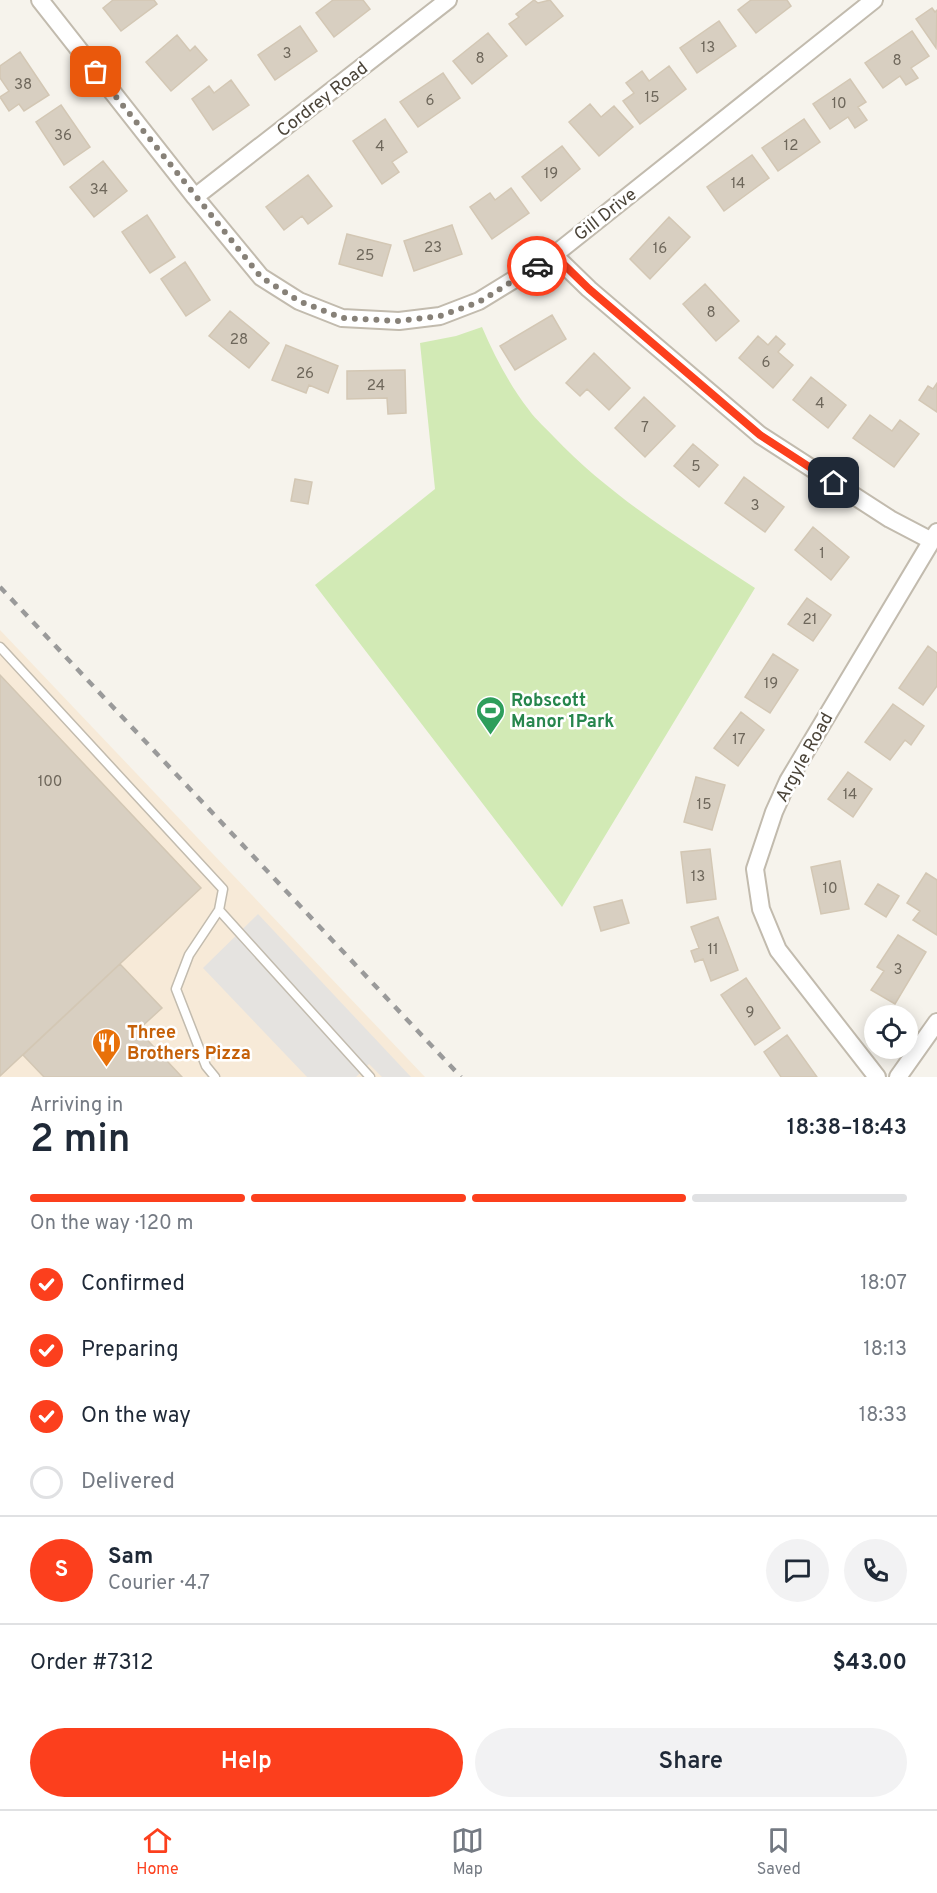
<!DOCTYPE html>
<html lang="en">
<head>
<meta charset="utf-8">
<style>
	:root { --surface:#fff; --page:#f2f2f3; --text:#1f2937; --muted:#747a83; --line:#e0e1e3; --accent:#fc3f1d }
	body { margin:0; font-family:Overpass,sans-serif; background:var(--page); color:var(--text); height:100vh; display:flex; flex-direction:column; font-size:22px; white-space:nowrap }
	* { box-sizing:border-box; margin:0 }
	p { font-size:20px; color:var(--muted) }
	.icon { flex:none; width:33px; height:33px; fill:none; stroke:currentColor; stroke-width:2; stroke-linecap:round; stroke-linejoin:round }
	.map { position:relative; height:1077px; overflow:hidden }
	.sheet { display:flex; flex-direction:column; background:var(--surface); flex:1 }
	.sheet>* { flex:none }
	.buttons { position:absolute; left:864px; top:1005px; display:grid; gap:12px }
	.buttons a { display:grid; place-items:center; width:54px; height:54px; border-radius:50%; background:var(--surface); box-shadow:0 3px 15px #0003; font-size:30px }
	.pin { position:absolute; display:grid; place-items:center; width:51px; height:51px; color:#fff; margin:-26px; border-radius:12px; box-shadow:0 3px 9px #0006 }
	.courier { position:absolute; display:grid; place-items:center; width:60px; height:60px; margin:-30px; border:4px solid #fc3f1d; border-radius:50%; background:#fff; color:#222; box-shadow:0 2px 8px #0007 }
	.overview em { font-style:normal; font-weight:600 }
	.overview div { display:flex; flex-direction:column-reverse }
	.overview { display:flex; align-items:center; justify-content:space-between; height:102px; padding:0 30px }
	h1 { font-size:39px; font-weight:600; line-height:45px }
	.bar { display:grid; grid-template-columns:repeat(4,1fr); gap:9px 6px; align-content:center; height:72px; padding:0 30px }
	.bar i { height:8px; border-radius:4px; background:var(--line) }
	.bar .selected { background:var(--accent) }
	.bar p { grid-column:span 4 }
	.line { display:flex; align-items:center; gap:15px; padding:0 30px; border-top:2px solid var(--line) }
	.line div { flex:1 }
	.round { display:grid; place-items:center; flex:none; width:63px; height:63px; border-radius:32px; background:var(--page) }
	ol { padding:0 30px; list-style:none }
	li { display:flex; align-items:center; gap:18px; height:66px }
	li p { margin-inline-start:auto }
	li .icon { padding:6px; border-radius:50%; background:var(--accent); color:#fff; stroke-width:4 }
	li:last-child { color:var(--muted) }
	li i { width:33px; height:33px; border:3px solid var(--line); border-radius:50% }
	.button { display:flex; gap:12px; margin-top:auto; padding:12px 30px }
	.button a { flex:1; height:69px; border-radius:36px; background:var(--accent); color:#fff; font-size:24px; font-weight:600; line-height:69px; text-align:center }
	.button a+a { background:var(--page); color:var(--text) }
	.dock { display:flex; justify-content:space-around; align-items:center; height:84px; border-top:2px solid var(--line); background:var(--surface); font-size:16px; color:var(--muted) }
	.dock a { display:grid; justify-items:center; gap:3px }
	.dock .selected { color:var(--accent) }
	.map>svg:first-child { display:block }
</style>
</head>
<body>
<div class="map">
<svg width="937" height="1077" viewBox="0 0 937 1077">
	<rect width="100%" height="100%" fill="#f6f3ec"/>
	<path fill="#f7ead8" d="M0 630 425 1077H0Z"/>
	<path fill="#d2eab5" d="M482 327C495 357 509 384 529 410 536 420 546 428 554 437 612 498 685 542 755 588L562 907 315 585 435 489 420 343 456 336Z"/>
	<path fill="#e5e3e0" d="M258 914 411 1077H382L369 1064 356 1077H307L203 968Z"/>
	<path fill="#d8cfc1" stroke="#d3c7b4" stroke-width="1.5" d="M113 0H154L157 4 121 31 103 8Z
		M333 0H363L370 9 334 37 316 13Z
		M534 0 538 3 550 0 563 16 526 45 509 24 519 17 516 14Z
		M751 0H787L791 6 756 33 738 10Z
		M932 8 935 12 937 10 936 48 916 19Z
		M719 21 736 46 697 73 680 48Z
		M300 26 317 51 275 80 258 55Z
		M912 31 929 56 911 68 918 78 906 85 900 76 883 88 865 63Z
		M488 33 507 56 472 84 453 61Z
		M177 35 190 51 195 46 207 60 171 91 146 62Z
		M20 52 49 95 24 111 19 104 9 111 0 97 9 91 0 78V66Z
		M669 66 686 89 640 124 623 101 634 93 626 83 642 71 649 81Z
		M443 73 460 98 418 127 400 102Z
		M850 79 866 102 858 107 867 120 855 128 848 117 830 129 813 104Z
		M231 80 249 105 213 130 192 99 209 86 214 93Z
		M590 104 601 117 614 106 633 127 599 156 569 122Z
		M61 105 90 147 64 165 36 122Z
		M385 119 407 152 392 162 399 172 382 184 353 141Z
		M804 119 820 142 778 171 762 148Z
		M562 146 580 169 541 201 522 177Z
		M752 155 769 178 724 211 707 187Z
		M103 161 127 191 94 217 70 187Z
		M308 175 332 206 308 224 302 216 284 230 266 207Z
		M511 188 529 213 492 239 470 207 490 193 495 200Z
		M147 215 175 257 150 273 122 232Z
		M669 217 690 237 650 279 630 259Z
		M452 225 462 254 414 271 404 241Z
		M347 234 391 245 382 276 339 264Z
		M185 262 210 300 186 316 161 279Z
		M705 284 739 321 716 341 683 304Z
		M230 311 269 343 249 368 209 336Z
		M552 315 566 339 515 370 500 346Z
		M758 336 768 345 776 336 785 344 778 352 793 365 773 388 739 358Z
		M286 345 338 366 328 393 309 385 306 393 272 380Z
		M594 353 630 388 609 410 587 389 580 396 566 383Z
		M405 370 406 413 388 414 387 398 347 399V371Z
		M811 377 846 405 828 428 793 400Z
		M937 383V412L919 400 928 386 933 389Z
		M644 397 675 426 645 457 615 428Z
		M870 415 892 431 900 420 919 434 894 467 853 438Z
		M693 444 718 465 699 487 674 466Z
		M744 477 784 507 765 532 725 503Z
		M295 479 312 482 308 504 291 501Z
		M813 527 849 557 831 580 795 550Z
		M807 598 831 615 813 641 788 624Z
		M928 646 937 653V686L923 705 899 688Z
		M773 654 798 670 770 713 745 697Z
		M0 675 201 888 0 1076Z
		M893 704 924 726 911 745 905 740 890 760 865 742Z
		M741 712 764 730 738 766 714 748Z
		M848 772 872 789 853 817 828 799Z
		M696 777 725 785 712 830 684 822Z
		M710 849 716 899 687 903 681 852Z
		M840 861 849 909 821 914 811 867Z
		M926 873 937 880V935L913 920 920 911 907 903Z
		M878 884 899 896 886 917 865 904Z
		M622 900 629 923 601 931 594 907Z
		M718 917 738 970 711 981 703 959 695 962 691 951 699 948 691 927Z
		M898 935 926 952 895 1004 871 990 884 971 877 967Z
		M120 964 162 1008 138 1030 182 1077H44L23 1055Z
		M746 978 780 1028 755 1045 721 995Z
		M787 1035 817 1077H781L764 1052Z"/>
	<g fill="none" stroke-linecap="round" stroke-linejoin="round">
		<defs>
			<path id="lane" d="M0 647 223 889 219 910 189 955 176 989 206 1066 215 1077
				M219 910 370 1077"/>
			<path id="street" d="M40 0 195 197 261 277 299 301 342 318 399 321 440 316 479 301 554 255 874 0
				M195 197 448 0
				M554 255 589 289 760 435 890 519 932 541
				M877 1077 778 950 761 909 755 869 774 812 788 781 937 532
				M898 1077 937 1022"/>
		</defs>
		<use href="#lane" stroke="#c2bbae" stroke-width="11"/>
		<use href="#street" stroke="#c2bbae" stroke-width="20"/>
		<use href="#lane" stroke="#fff" stroke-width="8"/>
		<use href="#street" stroke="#fff" stroke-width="16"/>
		<path stroke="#9a9a9a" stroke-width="4.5" stroke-dasharray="8 8" stroke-linecap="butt" d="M0 587 461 1077"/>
	</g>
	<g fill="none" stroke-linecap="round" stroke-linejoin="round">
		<path stroke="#878178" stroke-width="6" stroke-dasharray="0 10.8" d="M96 72 261 277 299 301 342 318 399 321 440 316 479 302 537 266"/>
		<path stroke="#fc3f1d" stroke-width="8" d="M537 266 554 255 589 289 760 435 834 483"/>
	</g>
	<defs>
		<symbol id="stadium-pin" viewBox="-11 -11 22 30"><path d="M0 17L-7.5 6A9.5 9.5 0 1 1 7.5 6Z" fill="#2e9e5b" stroke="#fff"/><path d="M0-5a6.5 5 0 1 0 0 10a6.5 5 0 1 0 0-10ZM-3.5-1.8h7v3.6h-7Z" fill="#fff"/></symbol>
		<symbol id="restaurant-pin" viewBox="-11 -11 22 30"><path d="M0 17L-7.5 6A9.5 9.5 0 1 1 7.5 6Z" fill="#e8710a" stroke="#fff"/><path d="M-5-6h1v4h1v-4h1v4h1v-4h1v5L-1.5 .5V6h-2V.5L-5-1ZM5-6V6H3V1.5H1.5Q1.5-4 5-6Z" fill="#fff"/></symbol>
	</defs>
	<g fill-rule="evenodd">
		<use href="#stadium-pin" x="474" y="694" width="33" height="45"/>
		<use href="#restaurant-pin" x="90" y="1026" width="33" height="45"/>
	</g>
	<g text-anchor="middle" stroke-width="5" stroke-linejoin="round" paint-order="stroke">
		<g font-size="15" fill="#6e675b">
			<text x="708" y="52">13</text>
			<text x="287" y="58">3</text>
			<text x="480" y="63">8</text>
			<text x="897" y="65">8</text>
			<text x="23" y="89">38</text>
			<text x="652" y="102">15</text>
			<text x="430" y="105">6</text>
			<text x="839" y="108">10</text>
			<text x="63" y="140">36</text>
			<text x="791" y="150">12</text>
			<text x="380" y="151">4</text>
			<text x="551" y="178">19</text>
			<text x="738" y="188">14</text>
			<text x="99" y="194">34</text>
			<text x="433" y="252">23</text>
			<text x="660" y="253">16</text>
			<text x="365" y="260">25</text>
			<text x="711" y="317">8</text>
			<text x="239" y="344">28</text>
			<text x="766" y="367">6</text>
			<text x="305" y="378">26</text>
			<text x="376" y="390">24</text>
			<text x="820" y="408">4</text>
			<text x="645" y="432">7</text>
			<text x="696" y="471">5</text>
			<text x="755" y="510">3</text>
			<text x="822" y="558">1</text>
			<text x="810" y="624">21</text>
			<text x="771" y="688">19</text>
			<text x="739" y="744">17</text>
			<text x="50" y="786">100</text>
			<text x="850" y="799">14</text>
			<text x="704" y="809">15</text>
			<text x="698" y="881">13</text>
			<text x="830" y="893">10</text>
			<text x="713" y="954">11</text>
			<text x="898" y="974">3</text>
			<text x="750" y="1017">9</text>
		</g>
		<g font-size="18" fill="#4b4439" stroke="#fff">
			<text transform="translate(322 99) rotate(-38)" y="6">Cordrey Road</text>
			<text transform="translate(605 214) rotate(-38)" y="6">Gill Drive</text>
			<text transform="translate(804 757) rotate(-61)" y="6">Argyle Road</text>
		</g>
		<g font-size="18" font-weight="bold" fill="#27864d" stroke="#fff" text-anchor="start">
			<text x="511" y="706">Robscott<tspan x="511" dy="21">Manor 1Park</tspan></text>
		</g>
		<g font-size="18" font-weight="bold" fill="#c56008" stroke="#fff" text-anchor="start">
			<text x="127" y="1038">Three<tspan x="127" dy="21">Brothers Pizza</tspan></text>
		</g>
	</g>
</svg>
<div class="buttons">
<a><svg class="icon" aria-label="locate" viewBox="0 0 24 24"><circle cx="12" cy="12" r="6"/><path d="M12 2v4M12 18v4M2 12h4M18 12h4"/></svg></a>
</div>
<div class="pin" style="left:96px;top:72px;background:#ea580c"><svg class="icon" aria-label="bag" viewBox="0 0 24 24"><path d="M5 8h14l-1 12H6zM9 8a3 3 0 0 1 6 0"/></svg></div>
<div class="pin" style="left:834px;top:483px;background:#1f2937"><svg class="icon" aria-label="home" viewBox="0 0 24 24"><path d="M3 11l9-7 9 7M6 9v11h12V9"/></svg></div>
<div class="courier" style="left:537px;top:266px"><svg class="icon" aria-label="car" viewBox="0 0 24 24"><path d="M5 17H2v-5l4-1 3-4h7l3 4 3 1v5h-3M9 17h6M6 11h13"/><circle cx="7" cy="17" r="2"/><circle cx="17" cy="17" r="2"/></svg></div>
</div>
<section class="sheet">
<div class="overview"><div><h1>2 min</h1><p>Arriving in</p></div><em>18:38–18:43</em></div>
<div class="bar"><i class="selected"></i><i class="selected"></i><i class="selected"></i><i></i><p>On the way · 120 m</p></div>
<ol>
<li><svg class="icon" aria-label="check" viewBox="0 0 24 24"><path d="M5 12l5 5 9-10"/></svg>Confirmed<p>18:07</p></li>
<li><svg class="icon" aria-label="check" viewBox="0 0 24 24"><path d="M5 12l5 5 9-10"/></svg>Preparing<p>18:13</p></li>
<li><svg class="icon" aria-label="check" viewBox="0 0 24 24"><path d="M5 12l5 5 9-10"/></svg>On the way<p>18:33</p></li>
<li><i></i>Delivered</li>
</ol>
<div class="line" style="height:108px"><b class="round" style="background:var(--accent);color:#fff">S</b><div><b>Sam</b><p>Courier · 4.7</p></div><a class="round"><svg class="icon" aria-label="chat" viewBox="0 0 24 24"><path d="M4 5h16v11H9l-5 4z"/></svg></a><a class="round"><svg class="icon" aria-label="phone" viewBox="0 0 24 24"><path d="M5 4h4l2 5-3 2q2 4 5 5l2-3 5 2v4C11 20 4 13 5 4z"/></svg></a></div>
<div class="line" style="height:78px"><div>Order #7312</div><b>$43.00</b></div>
<div class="button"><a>Help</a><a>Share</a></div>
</section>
<nav class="dock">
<a class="selected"><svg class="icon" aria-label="home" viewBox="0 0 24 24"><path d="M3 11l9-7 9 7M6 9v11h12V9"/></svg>Home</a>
<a><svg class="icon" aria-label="map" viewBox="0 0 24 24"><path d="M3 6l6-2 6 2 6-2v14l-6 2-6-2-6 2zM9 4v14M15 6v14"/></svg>Map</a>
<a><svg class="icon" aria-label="saved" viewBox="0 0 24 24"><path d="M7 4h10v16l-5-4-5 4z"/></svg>Saved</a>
</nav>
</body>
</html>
